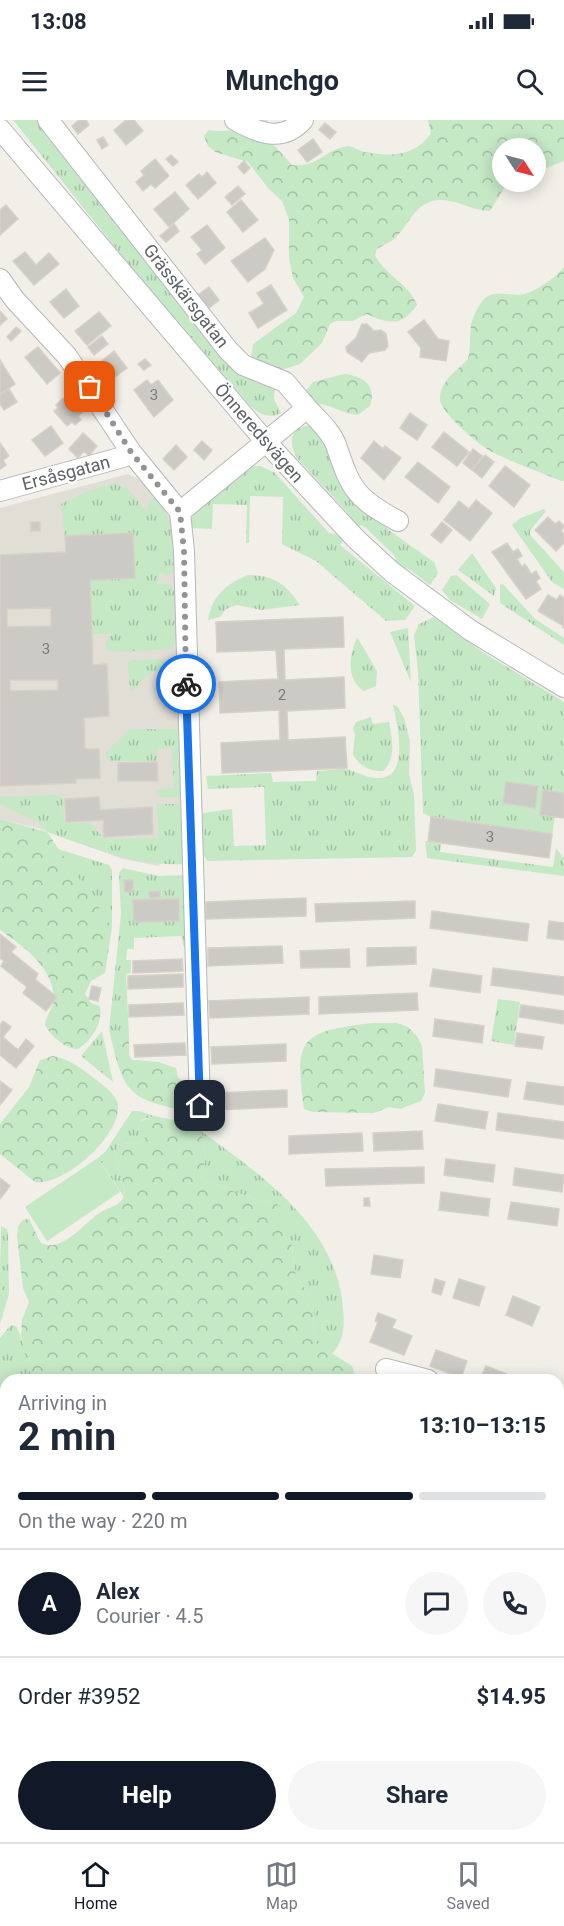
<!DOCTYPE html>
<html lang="en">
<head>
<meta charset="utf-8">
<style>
	:root { --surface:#fff; --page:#f6f6f7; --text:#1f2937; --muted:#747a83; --line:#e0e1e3; --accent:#111827 }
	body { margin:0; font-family:Roboto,sans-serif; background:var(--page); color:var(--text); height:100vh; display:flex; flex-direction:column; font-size:22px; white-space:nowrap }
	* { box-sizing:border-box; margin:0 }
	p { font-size:20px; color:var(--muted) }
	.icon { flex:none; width:33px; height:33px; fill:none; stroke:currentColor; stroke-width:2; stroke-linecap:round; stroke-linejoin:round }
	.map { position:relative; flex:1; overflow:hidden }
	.side { position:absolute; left:0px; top:1254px; width:564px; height:468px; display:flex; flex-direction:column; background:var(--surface); border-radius:18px 18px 0 0; box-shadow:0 3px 15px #0003 }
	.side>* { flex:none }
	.needle { width:39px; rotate:126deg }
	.buttons { position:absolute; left:492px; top:18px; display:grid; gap:12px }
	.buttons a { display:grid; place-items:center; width:54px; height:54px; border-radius:50%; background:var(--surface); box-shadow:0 3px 15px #0003; font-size:30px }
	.pin { position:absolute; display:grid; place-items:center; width:51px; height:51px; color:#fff; margin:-26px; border-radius:12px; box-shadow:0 3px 9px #0006 }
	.courier { position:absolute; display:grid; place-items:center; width:60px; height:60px; margin:-30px; border:4px solid #1a73e8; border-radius:50%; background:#fff; color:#222; box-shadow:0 2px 8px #0007 }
	.overview em { font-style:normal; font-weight:700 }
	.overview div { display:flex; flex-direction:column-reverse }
	.overview { display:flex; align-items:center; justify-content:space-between; height:102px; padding:0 18px }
	h1 { font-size:39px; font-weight:700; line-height:45px }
	.bar { display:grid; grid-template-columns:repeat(4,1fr); gap:9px 6px; align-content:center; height:72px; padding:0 18px }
	.bar i { height:8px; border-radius:4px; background:var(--line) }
	.bar .on { background:var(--accent) }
	.bar p { grid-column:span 4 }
	.line { display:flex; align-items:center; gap:15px; padding:0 18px; border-top:2px solid var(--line) }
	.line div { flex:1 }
	.round { display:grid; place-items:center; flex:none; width:63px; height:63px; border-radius:32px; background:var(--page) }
	.button { display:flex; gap:12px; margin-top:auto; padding:12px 18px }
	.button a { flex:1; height:69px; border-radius:36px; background:var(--accent); color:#fff; font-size:24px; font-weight:700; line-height:69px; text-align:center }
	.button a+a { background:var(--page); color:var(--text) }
	.status { display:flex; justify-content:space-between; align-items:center; height:42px; padding:0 30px; background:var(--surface); direction:ltr }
	.status svg { height:16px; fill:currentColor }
	header { display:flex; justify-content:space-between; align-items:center; height:78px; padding:0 18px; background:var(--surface); font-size:27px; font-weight:700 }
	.tabs { display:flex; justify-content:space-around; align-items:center; height:84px; border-top:2px solid var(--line); background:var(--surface); font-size:16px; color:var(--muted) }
	.tabs a { display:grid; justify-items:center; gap:3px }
	.tabs .on { color:var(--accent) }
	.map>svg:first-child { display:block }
</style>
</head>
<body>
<div class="status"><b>13:08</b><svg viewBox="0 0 49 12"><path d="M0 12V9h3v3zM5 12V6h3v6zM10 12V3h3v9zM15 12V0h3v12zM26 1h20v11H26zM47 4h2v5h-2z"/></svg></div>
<header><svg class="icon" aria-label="menu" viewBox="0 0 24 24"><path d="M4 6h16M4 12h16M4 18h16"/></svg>Munchgo<svg class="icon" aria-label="search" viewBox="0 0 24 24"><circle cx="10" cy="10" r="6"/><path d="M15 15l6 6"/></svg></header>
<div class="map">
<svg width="564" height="1722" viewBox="0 0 564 1722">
	<defs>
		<pattern id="grass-tufts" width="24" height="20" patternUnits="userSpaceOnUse" patternTransform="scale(1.5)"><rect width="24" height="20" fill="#c5e8c5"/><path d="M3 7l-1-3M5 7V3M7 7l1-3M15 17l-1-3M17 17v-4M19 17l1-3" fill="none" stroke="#a3c0a4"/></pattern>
		<pattern id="forest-crowns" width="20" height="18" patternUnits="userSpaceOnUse" patternTransform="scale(1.5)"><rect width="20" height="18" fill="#c5e8c5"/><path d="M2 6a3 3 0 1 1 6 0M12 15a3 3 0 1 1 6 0" fill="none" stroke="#a3c0a4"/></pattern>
	</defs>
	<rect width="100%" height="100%" fill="#f1efe8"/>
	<path fill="#e1ded6" d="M128 354 141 360 169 397 175 418 182 688 159 746 123 739 41 709 0 699V388Z"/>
	<path fill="url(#grass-tufts)" d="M13 0H39L155 145 275 265 274 279 281 293C268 300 256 293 247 282L135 152Z
		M310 305C329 315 328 339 338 356 360 393 400 418 434 442L438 453 430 465 409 449 392 444 396 439 393 434 365 407 361 405 354 411 347 392 297 338C288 322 290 308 310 305Z
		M252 346H261L275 353 329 413 347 417 340 425 415 486 405 500 386 501 316 441 282 424 283 377 250 376 249 423H246L247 385 213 384 212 409 189 408C194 381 228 357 252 346Z
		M114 363 129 370 147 392 150 379 156 376C172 401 178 421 173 452L166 456 159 451 157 465 163 463 174 467 176 522 171 529 113 532 107 529 106 521 112 514H92L90 460 135 458 133 413 65 416 61 384 88 371Z
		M544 389 546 391 530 411V415L564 452V469L552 462 512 405 521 398Z
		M472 433 496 468 494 476 458 450Z
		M248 455C274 455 286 464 300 485L261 490 237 485 226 489 220 497 208 500C212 476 226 464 248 455Z
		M456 455 490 484 482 499 450 480 442 470 451 456Z
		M503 464 534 498 564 518V525L500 483V465Z
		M434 497 481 531 564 582V698L555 697 552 714 431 697 423 693 418 551 414 515 419 504Z
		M408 508 411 562 390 512Z
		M357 517 377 551 376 566 364 571C345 559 350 534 357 517Z
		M172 539 179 549C160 550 146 549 137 568L130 571 128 543 132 540Z
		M393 585 397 586 404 598 410 621 409 654 414 675 416 731 412 737 208 741C198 731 195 706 203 693L232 689 234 726 266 725 264 667 208 669 206 656 271 653 273 662 316 661 317 651C326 651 341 647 349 650 360 653 368 659 380 658 410 657 397 603 393 585Z
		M371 597 373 604 389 602C392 618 397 638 383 651 370 652 359 646 353 634L355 615 353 608 356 602Z
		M130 609H180L182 675 179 677H160L156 674V671L174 668 172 628H157V641H111L106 637V632Z
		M53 675 63 678 64 703H89L105 719 158 718 157 684H178L182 688 186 744C136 747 93 728 47 712L38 702 0 684V677Z
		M425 721 441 724 440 732 553 747 556 728 564 738V756L427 738Z
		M58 729 109 745 112 750V807Z
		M123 748 159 756 186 755V827L183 826 182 816 134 818V829H127L126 840H131V853L126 854 129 918H111L109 910 121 794 119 753Z
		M498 879 520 882 514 925 491 921Z
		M102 911 113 962 81 936Z
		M132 991H139L154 996 141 1000 146 1016 141 1022 123 1024 114 1031C117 1045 126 1063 124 1077L98 1038 105 1032Z
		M201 1011C262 1056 336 1105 343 1188 345 1207 344 1221 331 1235L316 1223 313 1211 314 1182 296 1156 292 1126 271 1081 262 1082 201 1059 206 1037Z
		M1 1106 7 1109 8 1113 9 1174 0 1159Z
		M11 1205 16 1206C25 1223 26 1243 34 1260H6V1269L0 1266V1218Z"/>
	<path fill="url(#forest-crowns)" d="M251 0H267L271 6 273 24 292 45C318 47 321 33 343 27 352 24 356 30 365 32 391 37 416 36 431 13L428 0H564V41L536 52V28H502V62H508L490 91C472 91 459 80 441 80 415 80 410 105 393 120 388 123 382 126 377 129L375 135C386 157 408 162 417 185 401 207 390 204 366 194L353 201H336L330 204 322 223 300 244 285 249 272 250 251 238 253 224 296 193 304 177 293 158 289 138V100L282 81 268 68 248 42 215 32 208 26 204 16 209 10C226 12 238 12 251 0Z
		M564 147V361H561C538 351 514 343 492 332 480 326 441 293 440 280 439 261 457 251 468 239 472 225 468 211 473 198 485 170 492 173 517 175 530 176 556 158 564 147Z
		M344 254C363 256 377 265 370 286L358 295C343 294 331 284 316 284L305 272 313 262Z
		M0 699 47 712 112 807 105 853 91 861 85 874 91 883 100 886C103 903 92 920 78 929 65 929 51 916 45 905 46 895 54 888 54 878 53 847 23 826 0 810Z
		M371 903H397L408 907 417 916 422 926 425 973 421 981 400 989 389 987 374 993 313 992 304 989C294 917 301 912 371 903Z
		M111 918H129V935L132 940 159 942 176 948 178 957 185 964 190 988 186 991C130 979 124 974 111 918Z
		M53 936C69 939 81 948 94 958 102 965 116 973 118 985 121 1016 64 1066 35 1062L0 1034V1004L29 967 40 940Z
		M154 996 189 1003 201 1011 206 1037 201 1059 262 1082 271 1081 280 1086 292 1126 296 1156 314 1182 313 1211 316 1223 352 1246 356 1260H34L28 1248 21 1216 22 1200 29 1182 23 1168 17 1116 18 1106 23 1100 29 1099 41 1123C48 1126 53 1126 60 1123 75 1117 87 1101 101 1092 109 1087 121 1086 124 1076 127 1069 116 1041 114 1031L123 1024 141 1022 146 1016 136 1007V1003Z
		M0 1159 9 1174 0 1204Z
		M0 1277 6 1280V1510L0 1516Z
		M122 1716H506L512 1722H125Z"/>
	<path fill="#c5e8c5" d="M98 1038 120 1072 47 1121 25 1087Z"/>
	<path fill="#cccac5" stroke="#d6d1c6" stroke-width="1.5" fill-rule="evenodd" d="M79 0H86L89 5 78 14 72 6Z
		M126 0H134L143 11 126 25 114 10Z
		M325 3 336 12 330 19 319 10Z
		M103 17 108 25 102 29 97 20Z
		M313 19 322 32 307 42 298 30Z
		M171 35 178 42 173 46 166 39Z
		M155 39 169 56 155 68 151 64 143 71 136 62 144 55 141 51Z
		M244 41 250 48 244 54 238 47Z
		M207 52 216 63 198 79 186 65 199 54 202 57Z
		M238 66 245 74 232 85 225 77Z
		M175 72 189 89 169 107 154 89Z
		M241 80 258 100 243 112 227 92Z
		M6 85 18 99 0 115V90Z
		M174 104 179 111 166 122 160 116Z
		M207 105 225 128 205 144 197 134 202 130 191 117Z
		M265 118 274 130 265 149 248 162 231 141Z
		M25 132 36 145 49 133 59 144 34 165 13 141Z
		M271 165 287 190 258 208 249 193 264 184 257 173Z
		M209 167 219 180 209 188 198 175Z
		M66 169 79 186 64 198 50 182Z
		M0 191 7 199 0 205Z
		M99 192 111 206 87 225 75 211Z
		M424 200 438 219 449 221 446 241 420 237 421 228 408 212Z
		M362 204H367L374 211 381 210 386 214 388 226 385 230 369 233 362 242 347 232 346 227 356 218Z
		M16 207 21 211 11 221 7 217Z
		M102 216 108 224 94 235 88 227Z
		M38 227 60 253 47 264 25 237Z
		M114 231 127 248 112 259 99 243Z
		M145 239 151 245 144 250 138 244Z
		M0 240 15 264 0 274Z
		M147 260 151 265 158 260 173 280 154 297 134 270Z
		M9 269 17 282 4 290 0 284V275Z
		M71 277 83 292 78 296 81 300 75 305 72 302 67 306 54 291 58 288 56 285 63 278 66 281Z
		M410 293 427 305 417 320 400 308Z
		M51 306 63 323 45 336 32 320Z
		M444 312 469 332 457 346 432 327Z
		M83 313 97 326 89 336 84 331 78 338 69 329Z
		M202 321 212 330 204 340 194 330Z
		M374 321 383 329 385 326 401 338 384 360 361 338Z
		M0 323 9 336 3 340 6 345 0 349Z
		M176 325 187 337 174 350 163 339Z
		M473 329 482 336 472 350 463 343Z
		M485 335 494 342 482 358 472 350Z
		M418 342 450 367 438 383 405 357Z
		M505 346 530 365 514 387 489 366Z
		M476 380 492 393 470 421 444 400 459 381 469 389Z
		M548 397 555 404 559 401 564 406 561 411 564 414V423L556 431 535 410Z
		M31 402H40V411H31Z
		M442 402 452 410 441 423 431 415Z
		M133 413 135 458 90 460 93 545 107 544 109 596 84 598 85 629H99L100 658 76 659V663L0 666V435L66 432 65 416ZM51 488V506L7 507V489ZM10 560H58V570L10 571Z
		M507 423 513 432 518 429 522 436 517 439 522 447 525 444 531 454 536 451 540 458 536 461 541 469 526 479 492 432Z
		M548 475 557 480 560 475 564 478V509L562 505 538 491Z
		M343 497 344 527 284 529 285 560 344 557 345 588 287 591 288 620 345 617 347 648 222 653 221 623 280 620 279 590 220 593 219 562 278 559 276 530 217 532 216 502Z
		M157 642 158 661H118V643Z
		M506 662 538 666 535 688 503 683Z
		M543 670 564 673V698L540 695Z
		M99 677 100 690 152 687 153 714 104 717 103 700 66 702 65 679Z
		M431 697 552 714 549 738 428 721Z
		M124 760H133V772H125Z
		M160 771V777L149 778V772Z
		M306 778V796L206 799V782Z
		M179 779V801L134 802 133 780Z
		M415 781V798L316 802 315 784Z
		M432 791 529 804 527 821 430 808Z
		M549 801 564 803V820L547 818Z
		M0 814 16 827 11 832 38 854 35 859 57 877 46 891 23 873 27 867 1 846 4 841 0 838Z
		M282 826 283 843 208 846V828Z
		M416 827V844L367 846V828Z
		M349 829 350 847 301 848 300 831Z
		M182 839 183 851 133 853V841Z
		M493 848 564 857V875L491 865Z
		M433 849 482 856 480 873 430 866Z
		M183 854V867L128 869V856Z
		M92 866 101 868 98 881 89 879Z
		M417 873 418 890 319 894V877Z
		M309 877V894L210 898 209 881Z
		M183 883 184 895 129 897V885Z
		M521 885 564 891V904L519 897Z
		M435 899 484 906 482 923 433 916Z
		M3 901 11 907 3 917 18 930 26 919 34 926 16 948 0 935V905Z
		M517 913 544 917 542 929 515 926Z
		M185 923 186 935 135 937 134 925Z
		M286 924V941L212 944 211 927Z
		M436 949 511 960 508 977 434 966Z
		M0 961 12 970 0 985Z
		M527 962 564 967V985L524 979Z
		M287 970V987L213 990V973Z
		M438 984 488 992 485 1009 435 1001Z
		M498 993 564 1002V1019L496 1010Z
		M422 1011 423 1029 374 1031 373 1013Z
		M362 1013 363 1031 289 1034V1016Z
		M446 1039 495 1045 493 1062 444 1055Z
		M424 1047V1063L326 1066 325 1049Z
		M515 1048 564 1055 562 1072 513 1065Z
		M0 1058 10 1066 0 1079Z
		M441 1072 490 1079 488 1096 439 1090Z
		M364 1078H369L370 1086H364Z
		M511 1082 559 1089 557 1106 508 1099Z
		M374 1135 403 1140 400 1158 371 1154Z
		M435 1159 445 1162 441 1175 432 1172Z
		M459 1159 485 1167 479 1186 453 1178Z
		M513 1176 540 1187 532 1206 506 1195Z
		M378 1193 396 1200 392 1208 412 1216 404 1235 370 1222 378 1202 375 1201Z
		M436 1230 467 1241 461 1258 430 1246Z
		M486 1246 517 1258 516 1260H480Z
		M558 1277 564 1279V1298L558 1296Z
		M559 1346 564 1348 559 1367H558Z
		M558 1412 564 1414V1434L558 1449Z
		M558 1509 564 1510 562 1524 558 1523Z
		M558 1575 564 1578V1595L560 1602 558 1601Z
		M558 1658 564 1665 563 1698 558 1692Z
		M6 1679V1696L0 1699V1682Z
		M6 1707V1712L0 1715V1710Z
		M57 1716H71L74 1722H45Z"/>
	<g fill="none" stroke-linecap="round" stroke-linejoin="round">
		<defs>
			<path id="minor" d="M48 0 228 230 243 245 285 262 307 288 180 392 184 431 200 986
				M235 0C258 13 282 23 303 0
				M0 9 266 322 356 419 392 452 470 510 564 567
				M0 159 15 180 67 236 131 332 180 392
				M307 288C317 299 331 311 336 325 351 369 355 378 398 401
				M0 371 123 337 131 332
				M386 1249 428 1260
				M558 1312 564 1314
				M558 1545 564 1547
				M0 1640 6 1636
				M558 1712 564 1719"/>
		</defs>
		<use href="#minor" stroke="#b5b8bc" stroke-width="22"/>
		<use href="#minor" stroke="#fff" stroke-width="20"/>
	</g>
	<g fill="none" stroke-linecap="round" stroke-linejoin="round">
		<path stroke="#929495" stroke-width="6" stroke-dasharray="0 10.8" d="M90 267 131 332 180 392 184 431 186 564"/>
		<path stroke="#1a73e8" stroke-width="8" d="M186 564 200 986"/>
	</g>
	<g text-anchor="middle" stroke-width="4.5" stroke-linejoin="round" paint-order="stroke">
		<g font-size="15" fill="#7a7d7f">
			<text x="154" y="280">3</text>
			<text x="46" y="534">3</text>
			<text x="282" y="580">2</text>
			<text x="490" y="722">3</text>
		</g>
		<g font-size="18" fill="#5f6368" stroke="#fff">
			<text transform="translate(186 176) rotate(52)" y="6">Grässkärsgatan</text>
			<text transform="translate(259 313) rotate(49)" y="6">Önneredsvägen</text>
			<text transform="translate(66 353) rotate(-15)" y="6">Ersåsgatan</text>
		</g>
	</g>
</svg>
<div class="buttons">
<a><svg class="needle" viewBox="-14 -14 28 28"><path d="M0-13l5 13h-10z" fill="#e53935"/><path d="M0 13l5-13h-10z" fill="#747a83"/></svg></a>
</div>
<div class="pin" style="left:90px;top:267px;background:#ea580c"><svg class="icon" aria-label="bag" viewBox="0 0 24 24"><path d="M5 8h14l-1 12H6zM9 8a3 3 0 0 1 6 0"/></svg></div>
<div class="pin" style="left:200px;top:986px;background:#1f2937"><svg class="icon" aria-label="home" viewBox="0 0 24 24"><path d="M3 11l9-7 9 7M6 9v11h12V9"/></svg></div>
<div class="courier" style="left:186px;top:564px"><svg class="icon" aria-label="bike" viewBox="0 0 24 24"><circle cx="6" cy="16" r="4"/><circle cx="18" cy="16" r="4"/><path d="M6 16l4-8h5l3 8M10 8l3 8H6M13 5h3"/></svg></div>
<section class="side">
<div class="overview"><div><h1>2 min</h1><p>Arriving in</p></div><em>13:10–13:15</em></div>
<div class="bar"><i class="on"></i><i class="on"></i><i class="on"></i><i></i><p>On the way · 220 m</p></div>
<div class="line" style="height:108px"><b class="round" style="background:var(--accent);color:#fff">A</b><div><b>Alex</b><p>Courier · 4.5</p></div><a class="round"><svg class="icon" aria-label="chat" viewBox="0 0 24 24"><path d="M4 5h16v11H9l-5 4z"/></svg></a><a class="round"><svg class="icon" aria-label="phone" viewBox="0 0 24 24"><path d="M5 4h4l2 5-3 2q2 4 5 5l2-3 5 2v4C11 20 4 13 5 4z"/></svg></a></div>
<div class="line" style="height:78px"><div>Order #3952</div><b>$14.95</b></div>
<div class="button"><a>Help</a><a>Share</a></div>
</section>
</div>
<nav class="tabs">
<a class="on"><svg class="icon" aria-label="home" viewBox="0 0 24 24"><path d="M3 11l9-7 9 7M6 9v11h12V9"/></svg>Home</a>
<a><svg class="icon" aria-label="map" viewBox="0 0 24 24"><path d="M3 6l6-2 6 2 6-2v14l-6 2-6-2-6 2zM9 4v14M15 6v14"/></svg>Map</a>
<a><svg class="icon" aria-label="saved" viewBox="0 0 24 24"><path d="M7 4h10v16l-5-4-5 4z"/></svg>Saved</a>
</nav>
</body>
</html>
